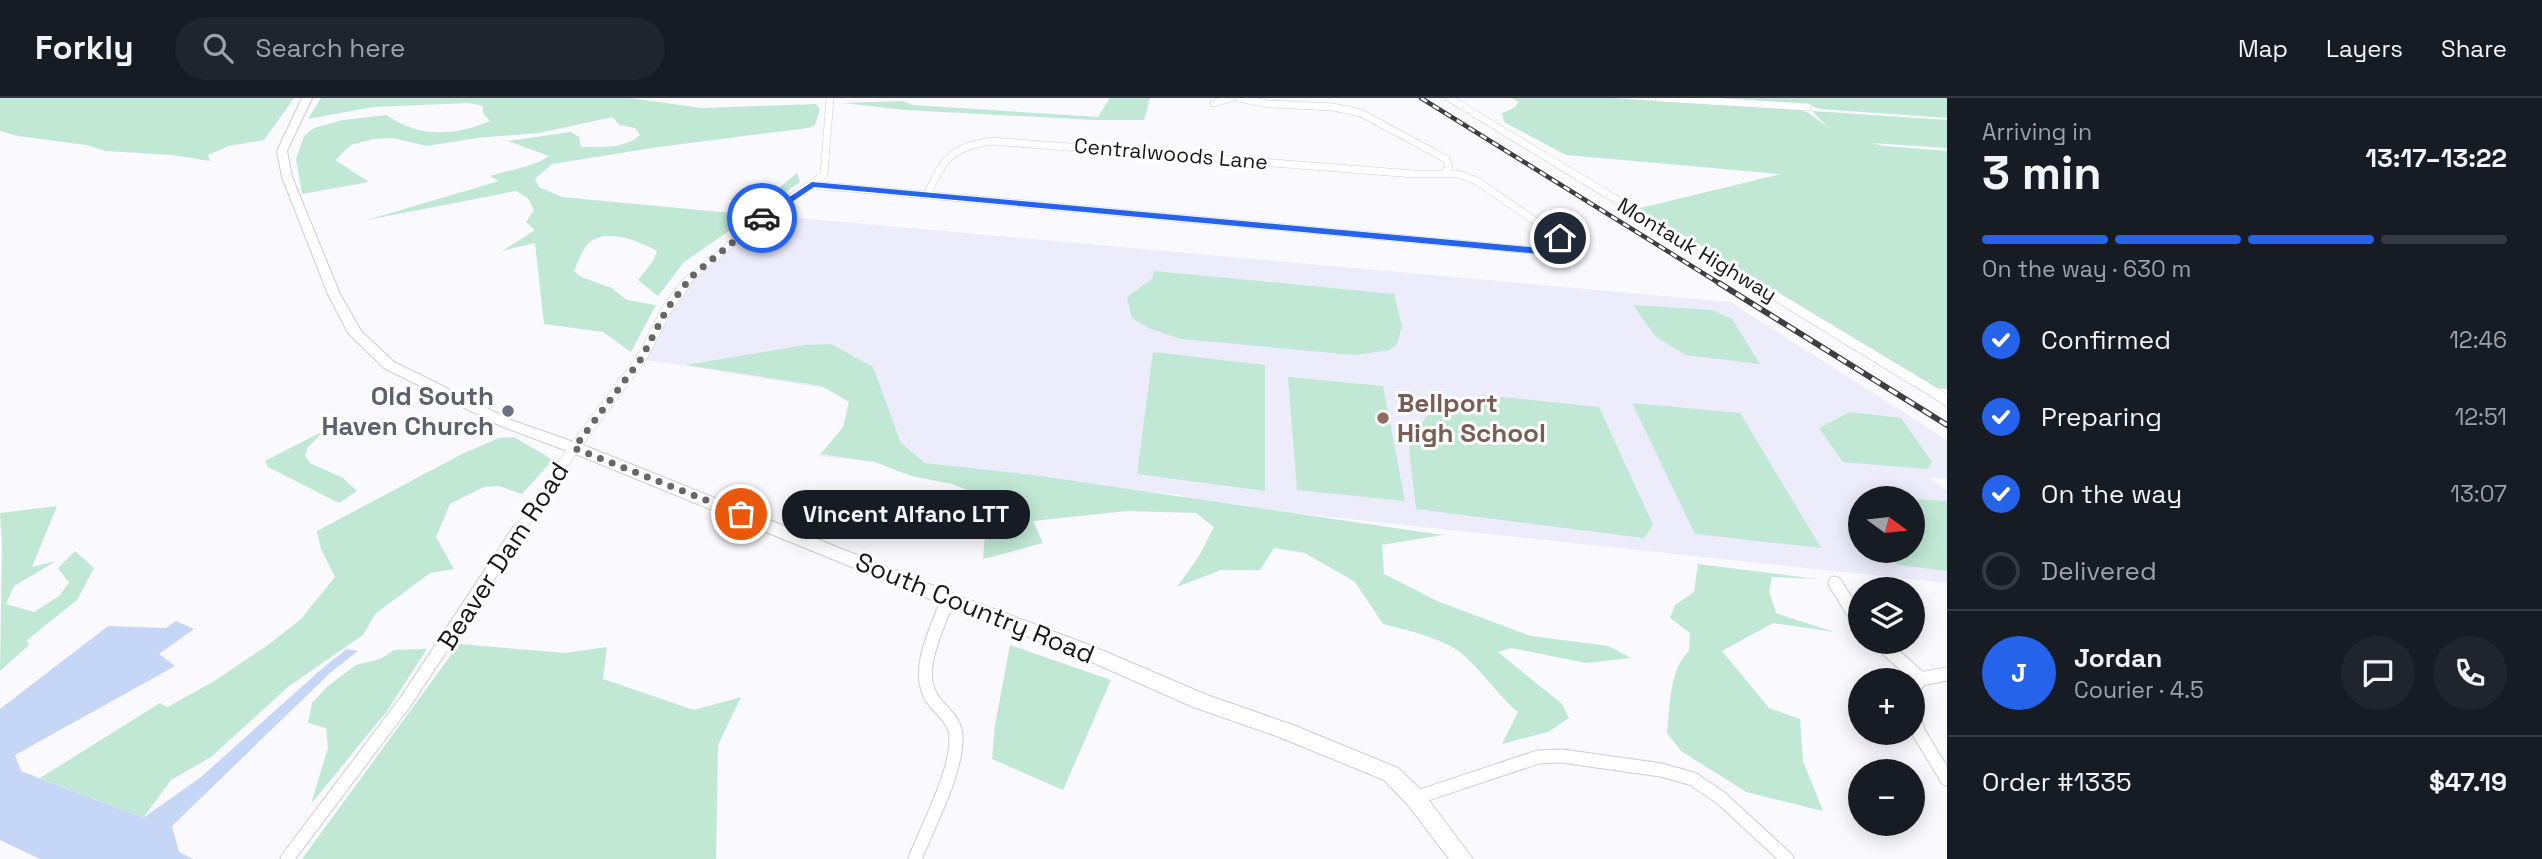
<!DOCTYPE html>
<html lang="en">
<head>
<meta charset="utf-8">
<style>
	:root { --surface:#171b24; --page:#20242c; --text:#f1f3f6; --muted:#9ea1a6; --line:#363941; --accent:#2563eb }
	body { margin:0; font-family:"Space Grotesk",sans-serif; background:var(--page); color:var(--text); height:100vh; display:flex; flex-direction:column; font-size:26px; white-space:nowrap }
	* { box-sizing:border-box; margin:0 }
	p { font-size:23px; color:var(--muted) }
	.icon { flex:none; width:38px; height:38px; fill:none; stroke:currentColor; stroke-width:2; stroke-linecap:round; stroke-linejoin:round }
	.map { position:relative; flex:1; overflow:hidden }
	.sheet { display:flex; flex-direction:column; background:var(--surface); width:595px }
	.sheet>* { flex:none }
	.needle { width:46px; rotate:105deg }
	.fabs { position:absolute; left:1848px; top:388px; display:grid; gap:14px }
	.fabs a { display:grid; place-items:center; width:77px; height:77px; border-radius:50%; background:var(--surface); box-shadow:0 4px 18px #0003; font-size:35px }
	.pin { position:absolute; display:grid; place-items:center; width:60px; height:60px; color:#fff; margin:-30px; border:4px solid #fff; border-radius:50%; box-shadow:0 2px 7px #0007 }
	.courier { position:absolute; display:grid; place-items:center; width:70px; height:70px; margin:-35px; border:5px solid #2563eb; border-radius:50%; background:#fff; color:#222; box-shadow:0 2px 9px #0007 }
	.bubble { position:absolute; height:49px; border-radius:24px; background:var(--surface); box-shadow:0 4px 18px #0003; font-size:23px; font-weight:800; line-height:49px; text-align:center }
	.summary em { font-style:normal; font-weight:800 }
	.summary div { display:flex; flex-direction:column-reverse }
	.summary { display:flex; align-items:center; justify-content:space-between; height:119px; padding:0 35px }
	h1 { font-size:46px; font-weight:800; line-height:52px }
	.bar { display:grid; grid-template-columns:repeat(4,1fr); gap:10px 7px; align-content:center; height:84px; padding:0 35px }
	.bar i { height:9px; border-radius:5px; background:var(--line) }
	.bar .active { background:var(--accent) }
	.bar p { grid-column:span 4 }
	.line { display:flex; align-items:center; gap:18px; padding:0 35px; border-top:2px solid var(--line) }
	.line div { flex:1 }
	.round { display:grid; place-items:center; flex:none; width:74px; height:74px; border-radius:37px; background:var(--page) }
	ol { padding:0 35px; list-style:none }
	li { display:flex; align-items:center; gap:21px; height:77px }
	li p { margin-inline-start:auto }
	li .icon { padding:7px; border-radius:50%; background:var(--accent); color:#fff; stroke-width:4 }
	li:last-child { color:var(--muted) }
	li i { width:38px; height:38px; border:4px solid var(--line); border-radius:50% }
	header { display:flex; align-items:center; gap:42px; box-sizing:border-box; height:98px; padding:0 35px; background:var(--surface); border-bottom:2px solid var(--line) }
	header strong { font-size:33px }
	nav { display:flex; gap:38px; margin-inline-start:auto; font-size:24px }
	.search { width:490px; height:63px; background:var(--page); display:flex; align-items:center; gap:18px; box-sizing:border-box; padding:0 24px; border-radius:38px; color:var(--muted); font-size:26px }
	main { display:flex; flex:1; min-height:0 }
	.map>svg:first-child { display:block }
</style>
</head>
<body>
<header>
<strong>Forkly</strong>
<div class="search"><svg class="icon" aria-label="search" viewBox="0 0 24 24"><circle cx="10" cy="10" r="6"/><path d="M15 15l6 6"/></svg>Search here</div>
<nav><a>Map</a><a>Layers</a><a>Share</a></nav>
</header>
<main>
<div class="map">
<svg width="1947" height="761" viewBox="0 0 1947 761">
	<rect width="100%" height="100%" fill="#f9f9fe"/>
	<path fill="#ececfb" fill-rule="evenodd" d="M766 117 1730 204 1947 342V381L1928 379 1947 392V485L1180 403 1182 397 818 358 874 298 641 261 694 176ZM1860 401H1913V453H1860Z"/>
	<path fill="#c1e8d5" d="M0 0H294L264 42 229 48 208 57 210 63 172 57 105 53 86 47 18 38 0 33Z
		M321 0H629L702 10 816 6 820 11 815 27 808 30 659 49 552 66 535 81 539 89 562 99 731 115 774 94 797 75 800 84 684 164 658 198 638 182 653 163 657 153C639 143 610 131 591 143 583 149 578 164 574 173L581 179 612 190 627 202 656 207 631 254 603 234 544 226 535 145 502 153 535 132 526 124 534 112 528 100 516 93 367 122 499 83 490 78C510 71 532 70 549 58L508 43 571 34 579 39 581 49C601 49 625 51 640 37L635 30 619 27 613 19 539 35 477 40 427 48 392 40 373 41 351 47 335 62 369 84 302 96 296 61 304 38 314 30 343 22 387 17C417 40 456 38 490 23L483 15V8L469 5 373 9 308 21Z
		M1110 0H1150L1144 22H1095L905 12 842 5 903 3 913 7 1098 19Z
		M1511 0H1613L1799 12 1809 15 1829 30 1812 13 1947 22V50L1872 45 1884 48 1947 53V291L1925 290 1632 112 1781 76 1566 57 1504 24 1502 15 1514 10 1519 4Z
		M1704 0H1947V20L1820 11 1805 6Z
		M1154 173 1394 196 1402 228 1397 246 1390 252 1355 257 1181 241 1148 230 1132 220 1127 199 1152 181Z
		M1633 207 1712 212 1732 221 1760 266 1686 257 1656 239Z
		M831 246 873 269 901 345 925 365 1033 377 1443 437 1382 447 1384 476 1437 503 1531 538 1608 548 1631 560 1586 565 1511 550 1498 554 1562 606 1569 620 1548 634 1502 646 1518 614C1497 597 1481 571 1461 555 1442 540 1406 532 1383 526L1355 484 1305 455 1274 450 1260 472H1221L1177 489 1199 458 1214 429 1196 415 1127 413 1033 423 1043 445 983 461 988 400 952 386 911 378 875 364 821 356 843 329 849 304 822 288 686 267 806 247Z
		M1153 254 1265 267V393L1137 376Z
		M1288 279 1383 288 1405 403 1297 392Z
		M1482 297 1599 309 1653 427 1644 440 1416 411 1409 350 1426 318Z
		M1632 305 1740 315 1821 450 1695 436Z
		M1850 314 1901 320 1932 364 1927 371 1843 364 1819 330Z
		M325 332 308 349 305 358 310 365 343 380 357 393 339 405 268 369 265 363Z
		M514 339 553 362 522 396 499 388 484 389 450 406 436 439 454 471 430 475 375 516 363 537 289 588 211 659 171 682 143 720 40 680 160 605 168 609 216 582 268 547 301 521 335 479 321 451 317 433 462 356 499 340Z
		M1913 401 1947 403V473L1898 467 1884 453H1913Z
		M57 408 32 469 56 463 14 488 6 506 34 514 59 498 69 485 58 470 75 453 94 470 77 502 27 542 29 547 0 573 2 447 0 415Z
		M1698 466 1817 481 1772 479 1769 493 1776 515 1834 534 1773 525 1722 553 1769 610 1800 621 1803 663 1823 713 1746 694 1681 653 1667 635C1670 610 1669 571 1689 553L1690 535 1670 520 1675 507 1694 494Z
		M459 546 565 555 607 549 603 581 694 612 741 599 718 647 716 761H302Z
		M1010 547 1111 582 1063 692 992 661 995 627Z
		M427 551 387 613 311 706 328 650 326 630 308 625 312 605 328 588 356 567 380 561 394 552Z"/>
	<path fill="#c5d6f6" d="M176 523 194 531 159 556 175 568 15 657 21 673 143 720 201 679 324 569 347 551 358 553 331 574 172 728 179 754 193 761H40L0 742V611L108 528 166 530Z"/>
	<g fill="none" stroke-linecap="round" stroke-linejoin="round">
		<defs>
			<path id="minor-far2" d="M1239 0 1268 6 1333 9 1361 15 1446 61 1449 70 1445 75
				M1659 0 1808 9
				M1214 5 1231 0
				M992 43 1414 76H1458L1477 83 1560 140 1563 146 1555 153H1540L927 97C943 61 951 49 992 43Z
				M812 87 927 97
				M685 187 691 179 766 117 824 77 830 0"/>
			<path id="minor-far1" d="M518 434 574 350 641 261 667 211 686 185"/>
			<path id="minor" d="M1835 485 1860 525
				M1879 544 1921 581 1913 590
				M1921 581 1947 576
				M1913 617 1919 635 1947 681
				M1415 700 1538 659 1562 658 1661 672 1693 681 1721 700 1787 761
				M287 761 406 603 519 432
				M915 761C928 727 957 675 956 639 956 623 942 614 934 603 912 576 938 529 948 501"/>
			<path id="secondary" d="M302 0H312L287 53 292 79 340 196 361 233 394 264 511 322 588 349 954 496 1092 548 1207 597 1293 627 1398 670 1422 693 1473 761H1449L1408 707 1384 682 1279 639 1193 609 1078 558 942 506 578 357 501 328 384 270 348 235 328 196 282 79 277 53Z"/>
			<path id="primary" d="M1443 0H1455L1947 296V308Z"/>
		</defs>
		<use href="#minor-far2" stroke="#cdced5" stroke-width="8"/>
		<use href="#minor-far1" stroke="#cdced5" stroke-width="11"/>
		<use href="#minor" stroke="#cdced5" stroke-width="15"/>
		<use href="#secondary" stroke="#cdced5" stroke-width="2"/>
		<use href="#primary" stroke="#cdced5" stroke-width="1"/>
		<use href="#minor-far2" stroke="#fff" stroke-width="7"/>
		<use href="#minor-far1" stroke="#fff" stroke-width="10"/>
		<use href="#minor" stroke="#fff" stroke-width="13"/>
		<use href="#secondary" fill="#fff" fill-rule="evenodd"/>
		<use href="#primary" fill="#fff" fill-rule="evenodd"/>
		<defs>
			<path id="rail-far1" d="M1421 0 1722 187"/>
			<path id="rail" d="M1719 185 1947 327"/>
		</defs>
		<use href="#rail-far1" stroke="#3e3e42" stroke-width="4.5"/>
		<use href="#rail" stroke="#3e3e42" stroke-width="6"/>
		<use href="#rail-far1" stroke="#fff" stroke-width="2.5" stroke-dasharray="7" stroke-linecap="butt"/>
		<use href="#rail" stroke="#fff" stroke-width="3.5" stroke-dasharray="10" stroke-linecap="butt"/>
	</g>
	<path fill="#2563eb" d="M812 84 1540 150 1557 149 1556 140 1560 137 1567 146 1558 155 1540 156 814 89 765 122 758 120Z"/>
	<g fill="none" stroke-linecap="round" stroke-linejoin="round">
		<path stroke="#67676a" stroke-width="7" stroke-dasharray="0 12.6" d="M741 416 574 350 641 261 667 211 691 179 762 120"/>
	</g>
	<circle fill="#6b7280" stroke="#fff" stroke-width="2.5" cx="508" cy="313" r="7"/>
	<circle fill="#8d6e63" stroke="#fff" stroke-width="2.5" cx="1383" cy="320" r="7"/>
	<g text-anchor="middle" stroke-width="6" stroke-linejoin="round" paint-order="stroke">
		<g font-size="21" fill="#18181b" stroke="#fff">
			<text transform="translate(1171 56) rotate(5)" y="7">Centralwoods Lane</text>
			<text transform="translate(1697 152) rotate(31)" y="7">Montauk Highway</text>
		</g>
		<g font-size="26" font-weight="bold" fill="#5b616d" stroke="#fff" text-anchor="end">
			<text x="494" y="307">Old South<tspan x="494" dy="30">Haven Church</tspan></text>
		</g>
		<g font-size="26" font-weight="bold" fill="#785e54" stroke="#fff" text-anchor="start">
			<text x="1397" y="314">Bellport<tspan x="1397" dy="30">High School</tspan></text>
		</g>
		<g font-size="26" fill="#18181b" stroke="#fff">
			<text transform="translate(503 458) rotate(-57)" y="9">Beaver Dam Road</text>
			<text transform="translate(975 510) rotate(22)" y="9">South Country Road</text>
		</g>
	</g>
</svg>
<div class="fabs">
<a><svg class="needle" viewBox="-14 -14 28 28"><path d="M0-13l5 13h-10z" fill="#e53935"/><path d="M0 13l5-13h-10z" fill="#9ea1a6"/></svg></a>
<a><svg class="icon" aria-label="layers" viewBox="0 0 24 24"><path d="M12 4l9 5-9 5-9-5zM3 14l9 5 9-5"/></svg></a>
<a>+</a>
<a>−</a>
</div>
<div class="pin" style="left:741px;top:416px;background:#ea580c"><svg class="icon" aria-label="bag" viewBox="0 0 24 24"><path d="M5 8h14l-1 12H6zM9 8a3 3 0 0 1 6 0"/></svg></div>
<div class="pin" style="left:1560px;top:140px;background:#1f2937"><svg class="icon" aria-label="home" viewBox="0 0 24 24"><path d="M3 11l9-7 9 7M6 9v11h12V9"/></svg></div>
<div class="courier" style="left:762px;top:120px"><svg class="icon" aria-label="car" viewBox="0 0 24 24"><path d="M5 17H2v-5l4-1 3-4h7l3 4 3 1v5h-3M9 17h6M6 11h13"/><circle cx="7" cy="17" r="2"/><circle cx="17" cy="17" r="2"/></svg></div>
<div class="bubble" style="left:782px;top:392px;width:248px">Vincent Alfano LTT</div>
</div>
<section class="sheet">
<div class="summary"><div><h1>3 min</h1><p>Arriving in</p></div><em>13:17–13:22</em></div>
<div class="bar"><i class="active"></i><i class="active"></i><i class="active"></i><i></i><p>On the way · 630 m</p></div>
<ol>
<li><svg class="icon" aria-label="check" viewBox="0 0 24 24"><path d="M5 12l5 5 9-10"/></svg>Confirmed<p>12:46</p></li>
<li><svg class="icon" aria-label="check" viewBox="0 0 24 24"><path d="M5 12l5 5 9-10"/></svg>Preparing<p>12:51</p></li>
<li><svg class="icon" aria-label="check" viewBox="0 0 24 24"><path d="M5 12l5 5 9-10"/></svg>On the way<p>13:07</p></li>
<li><i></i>Delivered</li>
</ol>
<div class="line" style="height:126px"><b class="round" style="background:var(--accent);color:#fff">J</b><div><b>Jordan</b><p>Courier · 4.5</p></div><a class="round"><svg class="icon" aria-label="chat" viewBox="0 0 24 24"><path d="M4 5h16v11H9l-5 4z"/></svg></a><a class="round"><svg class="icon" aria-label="phone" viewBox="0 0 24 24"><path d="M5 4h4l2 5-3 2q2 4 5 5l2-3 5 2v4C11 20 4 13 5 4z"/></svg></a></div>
<div class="line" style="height:91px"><div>Order #1335</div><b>$47.19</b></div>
</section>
</main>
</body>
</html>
